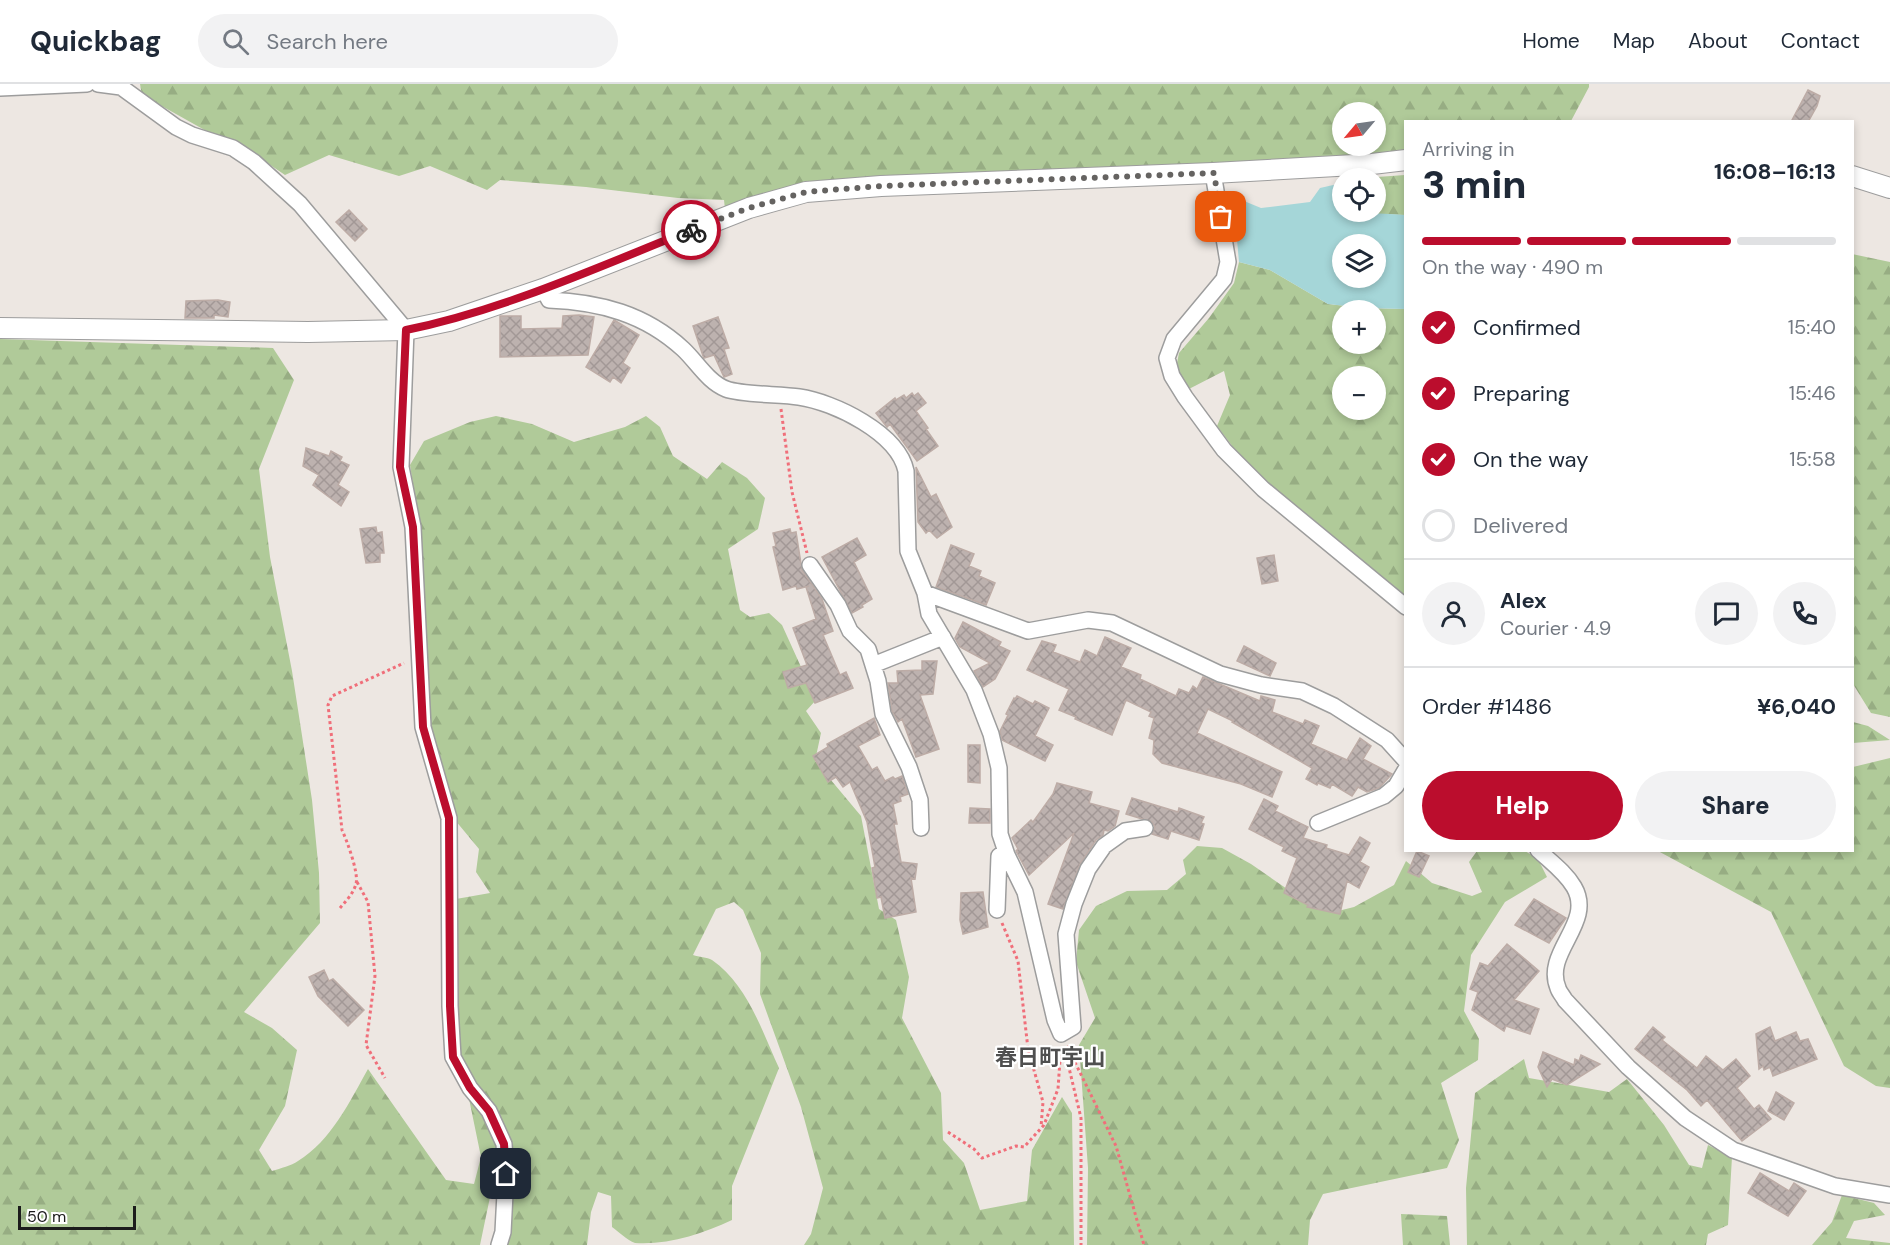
<!DOCTYPE html>
<html lang="en">
<head>
<meta charset="utf-8">
<style>
	:root { --surface:#fff; --page:#f2f2f3; --text:#1f2937; --muted:#747a83; --line:#e0e1e3; --accent:#bb0d2d }
	body { margin:0; font-family:"DM Sans","Noto Sans JP",sans-serif; background:var(--page); color:var(--text); height:100vh; display:flex; flex-direction:column; font-size:22px; white-space:nowrap }
	* { box-sizing:border-box; margin:0 }
	p { font-size:20px; color:var(--muted) }
	.icon { flex:none; width:33px; height:33px; fill:none; stroke:currentColor; stroke-width:2; stroke-linecap:round; stroke-linejoin:round }
	.map { position:relative; flex:1; overflow:hidden }
	.sheet { position:absolute; left:1404px; top:36px; width:450px; height:732px; display:flex; flex-direction:column; background:var(--surface); border-radius:0px; box-shadow:0 3px 9px #0003 }
	.sheet>* { flex:none }
	.needle { width:39px; rotate:241deg }
	.buttons { position:absolute; left:1332px; top:18px; display:grid; gap:12px }
	.buttons a { display:grid; place-items:center; width:54px; height:54px; border-radius:50%; background:var(--surface); box-shadow:0 3px 9px #0003; font-size:30px }
	.scale { position:absolute; left:18px; bottom:15px; width:118px; box-sizing:border-box; padding-left:6px; border:3px solid #1c1c1c; border-top:0; font-size:16px; line-height:21px; white-space:nowrap; color:#1c1c1c; -webkit-text-stroke:4px #fff; paint-order:stroke }
	.pin { position:absolute; display:grid; place-items:center; width:51px; height:51px; color:#fff; margin:-26px; border-radius:12px; box-shadow:0 3px 9px #0006 }
	.courier { position:absolute; display:grid; place-items:center; width:60px; height:60px; margin:-30px; border:4px solid #bb0d2d; border-radius:50%; background:#fff; color:#222; box-shadow:0 2px 8px #0007 }
	.summary em { font-style:normal; font-weight:800 }
	.summary div { display:flex; flex-direction:column-reverse }
	.summary { display:flex; align-items:center; justify-content:space-between; height:102px; padding:0 18px }
	h1 { font-size:39px; font-weight:800; line-height:45px }
	.bar { display:grid; grid-template-columns:repeat(4,1fr); gap:9px 6px; align-content:center; height:72px; padding:0 18px }
	.bar i { height:8px; border-radius:4px; background:var(--line) }
	.bar .active { background:var(--accent) }
	.bar p { grid-column:span 4 }
	.line { display:flex; align-items:center; gap:15px; padding:0 18px; border-top:2px solid var(--line) }
	.line div { flex:1 }
	.round { display:grid; place-items:center; flex:none; width:63px; height:63px; border-radius:32px; background:var(--page) }
	ol { padding:0 18px; list-style:none }
	li { display:flex; align-items:center; gap:18px; height:66px }
	li p { margin-inline-start:auto }
	li .icon { padding:6px; border-radius:50%; background:var(--accent); color:#fff; stroke-width:4 }
	li:last-child { color:var(--muted) }
	li i { width:33px; height:33px; border:3px solid var(--line); border-radius:50% }
	.cta { display:flex; gap:12px; margin-top:auto; padding:12px 18px }
	.cta a { flex:1; height:69px; border-radius:36px; background:var(--accent); color:#fff; font-size:24px; font-weight:800; line-height:69px; text-align:center }
	.cta a+a { background:var(--page); color:var(--text) }
	header { display:flex; align-items:center; gap:36px; box-sizing:border-box; height:84px; padding:0 30px; background:var(--surface); border-bottom:2px solid var(--line) }
	header strong { font-size:28px }
	nav { display:flex; gap:33px; margin-inline-start:auto; font-size:21px }
	.search { width:420px; height:54px; background:var(--page); display:flex; align-items:center; gap:15px; box-sizing:border-box; padding:0 21px; border-radius:33px; color:var(--muted); font-size:22px }
	.map>svg:first-child { display:block }
</style>
</head>
<body>
<header>
<strong>Quickbag</strong>
<div class="search"><svg class="icon" aria-label="search" viewBox="0 0 24 24"><circle cx="10" cy="10" r="6"/><path d="M15 15l6 6"/></svg>Search here</div>
<nav><a>Home</a><a>Map</a><a>About</a><a>Contact</a></nav>
</header>
<div class="map">
<svg width="1890" height="1161" viewBox="0 0 1890 1161">
	<defs>
		<pattern id="forest-firs" width="22" height="20" patternUnits="userSpaceOnUse" patternTransform="scale(1.5)"><rect width="22" height="20" fill="#b0ca99"/><path d="M5 1l3.5 6h-7zM16 11l3.5 6h-7z" fill="#97ad83"/></pattern>
		<pattern id="building-cross-hatch" width="8" height="8" patternUnits="userSpaceOnUse" patternTransform="scale(1.5)"><rect width="8" height="8" fill="#bdb2af"/><path d="M0 0l8 8M0 8l8-8" fill="none" stroke="#a29896"/></pattern>
	</defs>
	<rect width="100%" height="100%" fill="#ede7e2"/>
	<path fill="url(#forest-firs)" fill-rule="evenodd" d="M140 0H1589V3L1571 37 1406 38 1405 70 1228 79 725 125 724 116 678 114 586 103 500 96 487 106 430 82 399 92 329 71 285 91 238 59 210 49 142 11ZM1342 28H1376V62H1342Z
		M1405 91V131L1377 130 1372 128H1376V94H1363Z
		M1852 170 1890 178V633L1871 629 1853 600Z
		M1239 178 1270 186 1328 220 1364 224 1405 225V517L1263 397 1239 371 1217 342 1230 311 1224 287 1187 306 1176 284 1179 269 1209 234 1234 199ZM1342 226H1376V260H1342ZM1342 292H1376V326H1342Z
		M0 255 273 264 294 296 259 385 270 473 292 587 312 716 319 789 320 839 244 928 272 944 297 966 285 1022 259 1066 272 1087C281 1084 291 1082 298 1077 331 1057 350 1017 368 985L446 1096 474 1100 481 1073 467 1005 484 1028 498 1062 494 1094 480 1161H0Z
		M496 332 532 340 574 358 625 343 646 332 660 343 673 372 707 395 722 378 747 394 765 414 758 445 728 465 740 526 750 533 769 529 782 541 816 616 806 627 821 649 815 677 861 732 879 825 896 836 909 893 902 934 941 1009 943 1056 964 1079 980 1126 1027 1117 1032 1066 1062 1013 1072 1029 1074 1161H804L811 1150 823 1104 801 1023 760 910 761 869 743 826 734 818 716 825 693 871C699 873 707 873 712 876 747 900 762 947 779 984L732 1102V1136C702 1150 669 1161 635 1159 627 1156 619 1148 612 1143L611 1112 598 1108 591 1128 587 1161H504L510 1075 457 974 456 815 490 809 476 788 479 765 455 736 427 639 420 445 410 381 424 357 470 338Z
		M1853 638 1868 642 1890 656 1853 659Z
		M1890 674V1004L1876 1002 1844 982 1771 828 1658 767 1852 766 1853 683Z
		M1197 762 1222 764 1251 780 1306 818 1334 828 1354 823 1394 801 1406 777 1432 799 1472 812 1482 808 1469 778 1477 767H1525L1538 775 1547 793 1505 818 1471 871 1464 927 1479 955 1478 976 1441 999 1459 1056 1447 1084 1323 1110 1310 1136 1308 1161H1087L1088 1084 1079 961 1095 934 1076 878 1079 846 1096 822 1127 807 1167 806 1186 790 1183 776Z
		M1524 975 1529 994 1609 1008 1627 995 1664 1041 1689 1081 1702 1084 1708 1061 1732 1073 1728 1141 1708 1150 1706 1161H1467L1466 1104 1475 1009Z
		M1842 1111 1874 1119 1885 1131 1854 1137 1846 1154 1890 1159V1161H1812L1832 1138Z
		M1401 1130 1447 1132 1450 1161H1403Z"/>
	<path fill="#a5d6d8" fill-rule="evenodd" d="M1342 99V128C1364 128 1384 130 1405 131V225L1364 224 1328 220 1270 186 1239 178 1235 133 1239 117H1244L1261 124 1310 118 1320 104ZM1342 160H1376V194H1342Z"/>
	<path fill="url(#building-cross-hatch)" stroke="#bdaca6" stroke-width="1.5" d="M1808 6 1820 12 1817 22 1808 38H1791Z
		M349 126 367 145 355 157 336 138Z
		M218 216 230 218 228 233 214 231V234H185L186 217Z
		M579 231 594 233 588 271 500 273V232H521V245L562 244 563 232Z
		M718 233 729 264 724 265 732 290 724 293 714 271 704 274 703 272 693 242Z
		M614 236 639 251 623 279 630 284 621 299 613 293 610 298 586 283Z
		M912 309 914 312 918 309 926 319 916 327 928 344 926 345 938 362 917 377 890 340 887 343 876 329 895 314 896 316 904 311 906 314Z
		M306 364 329 372 331 367 342 373 340 377 349 381 338 401 349 408 341 422 313 401 319 391 303 382Z
		M916 383 931 413 936 410 952 443 937 454 929 446 926 449 918 438Z
		M376 443 377 449 382 448 384 469H380V478L366 479 360 445Z
		M790 445 791 449 796 448 802 486 822 515 833 547 823 551 840 591 846 588 853 604 815 619 806 599 788 604 783 588 807 581 793 544 816 535 806 503 809 502 797 505 796 502 783 506 773 463 776 462 773 449Z
		M857 454 866 471 854 478 872 515 862 521 863 523 852 529 822 473Z
		M951 461 974 470 969 482 981 487 979 492 995 499 986 521 936 503Z
		M1274 471 1278 497 1262 500 1257 474Z
		M963 538 1001 558 999 562 1010 567 995 595 983 603 974 587 990 579 960 563 955 554Z
		M1105 553 1131 564 1121 583 1141 591 1140 595 1176 612 1179 605 1189 609 1193 602 1197 605 1203 593 1260 617 1261 612 1275 616 1272 628 1303 640 1305 636 1319 642 1311 660 1347 676 1360 654 1371 662 1363 675 1392 690 1379 704 1367 708 1358 703 1352 712 1332 700 1330 704 1318 699 1317 701 1306 695 1312 684 1232 638 1233 637 1208 625 1197 649 1282 688 1272 713 1241 700 1162 679 1153 670 1154 656 1149 654 1154 634 1149 632 1151 628 1126 616 1112 651 1075 635 1076 633 1059 626 1069 605 1027 586 1042 557 1056 561 1053 568 1080 578 1085 566 1097 572Z
		M1244 562 1276 579 1270 592 1237 577Z
		M922 577H937L933 610 920 611 939 665 916 673 902 635 898 638 892 627 888 599H898L897 587 922 586Z
		M1017 612 1033 620 1035 617 1049 624 1035 652 1053 661 1045 677 1002 656 1000 647 1008 631 1006 630 1014 614 1015 615Z
		M874 634 880 651 858 662 872 686 877 683 885 697 893 693 895 695 902 692 908 710 900 713 901 717 893 720 897 740H894L901 778 917 780 915 795 911 794 916 828 885 834 881 813 877 814 872 784 875 783 867 738 850 698 843 703 836 693 828 698 813 672 828 663 827 660Z
		M968 661H980V699L968 698Z
		M1057 699 1092 708 1089 719 1119 727 1115 742 1108 747 1104 746 1103 751 1096 756 1080 780 1063 825 1048 820 1074 749 1029 791 1016 767 1018 765 1012 754 1031 736 1033 738 1053 710Z
		M1132 714 1178 728 1179 724 1204 733 1201 739 1204 740 1199 756 1171 747 1168 755 1152 750 1155 743 1152 738 1126 730Z
		M1264 715 1278 722 1275 727 1308 743 1303 754 1327 761 1326 764 1349 771 1360 753 1370 759 1360 778 1369 783 1359 804 1347 797 1340 830 1307 823 1308 821 1284 809 1297 774 1282 767 1284 763 1249 745Z
		M970 724 990 725V739H969Z
		M1417 767 1429 772 1419 793 1408 788Z
		M983 808 988 843 963 850 960 836 961 809Z
		M1534 815 1566 834 1549 859 1515 841Z
		M1507 860 1539 887 1514 916 1539 925 1530 950 1506 942 1504 947 1472 926 1478 908 1470 905 1480 879 1488 882Z
		M324 886 329 897 333 895 364 926 348 942 318 912 309 893Z
		M1653 943 1665 953 1662 956 1697 984 1706 972 1723 986 1736 975 1750 992 1737 1004 1754 1025 1759 1021 1771 1035 1742 1057 1707 1016 1701 1022 1687 1006 1635 965Z
		M1770 943 1775 957 1796 948 1800 957 1808 955 1817 975 1773 992 1770 983 1764 986 1763 982 1759 985 1756 950Z
		M1543 968 1574 981 1575 975 1579 977 1581 971 1600 980 1567 1001 1552 995 1547 1003 1538 983Z
		M1776 1008 1794 1019 1784 1036 1768 1027Z
		M1760 1089 1789 1107 1794 1099 1806 1107 1788 1132 1748 1109Z"/>
	<g fill="none" stroke-linecap="round" stroke-linejoin="round">
		<defs>
			<path id="minor" d="M98 0 121 3 176 43 192 51 233 64 254 78 300 120 406 246 401 383 413 443 423 643 449 734 450 922 453 973 470 1004 489 1027 504 1060 506 1090 503 1148 499 1161
				M0 4 87 0
				M1213 89 1228 178 1224 195 1174 255 1167 274 1172 292 1185 313 1224 366 1263 405 1406 523
				M543 205 549 216C600 218 645 230 683 265 697 278 708 298 726 305 742 311 780 310 799 313 834 318 898 349 906 387L908 467 925 509 929 530 974 606 991 650 999 684 1000 750 1007 771 1025 808 1055 936 1061 950 1073 943 1066 850 1074 820 1088 785 1104 762 1125 747 1145 744
				M810 481 838 521 850 547 868 565 873 581 943 553
				M925 509 1028 547 1088 536 1112 539 1220 590 1261 601 1302 607 1334 622 1387 656 1406 677
				M873 581 878 597 883 630 909 683 920 716 921 744
				M1318 739 1384 712 1396 702 1406 685
				M1538 766C1551 778 1565 788 1574 803 1595 839 1543 868 1558 904 1559 908 1563 912 1565 916L1628 983 1685 1034 1733 1066 1835 1102 1890 1111
				M997 826 999 772 1007 771"/>
			<path id="tertiary" d="M1852 92 1890 104
				M0 244 308 248 406 246 449 237 543 205 749 124 806 108 881 102 1213 89 1372 80 1406 76"/>
		</defs>
		<use href="#minor" stroke="#9d9d9d" stroke-width="18"/>
		<use href="#tertiary" stroke="#9d9d9d" stroke-width="22"/>
		<path stroke="#f06f7a" stroke-width="3" stroke-dasharray="3 3" stroke-linecap="butt" d="M781 325 792 408 807 469
			M357 798 368 818 375 892 366 961 385 994
			M340 824C346 817 353 810 356 800 359 789 347 757 342 746L328 621 332 612 404 579
			M1002 839 1018 877 1028 965 1043 1018 1041 1043
			M1067 962 1116 1062 1144 1161
			M1064 963 1081 1034V1161
			M948 1048 974 1065 982 1074 1016 1062 1024 1063 1044 1041 1058 1005 1060 976 1066 970"/>
		<use href="#minor" stroke="#fff" stroke-width="15"/>
		<use href="#tertiary" stroke="#fff" stroke-width="20"/>
	</g>
	<g fill="none" stroke-linecap="round" stroke-linejoin="round">
		<path stroke="#656361" stroke-width="6" stroke-dasharray="0 10.8" d="M691 146 749 124 806 108 881 102 1214 89 1221 133"/>
		<path stroke="#bb0d2d" stroke-width="8" d="M506 1090 504 1060 489 1027 470 1004 453 973 450 922 449 734 423 643 413 443 400 383 406 246C504 226 598 183 691 146"/>
	</g>
	<g text-anchor="middle" stroke-width="4.5" stroke-linejoin="round" paint-order="stroke">
		<g font-size="22" font-weight="bold" fill="#4f4f4f" stroke="#fff">
			<text x="1050" y="981">春日町宇山</text>
		</g>
	</g>
</svg>
<div class="buttons">
<a><svg class="needle" viewBox="-14 -14 28 28"><path d="M0-13l5 13h-10z" fill="#e53935"/><path d="M0 13l5-13h-10z" fill="#747a83"/></svg></a>
<a><svg class="icon" aria-label="locate" viewBox="0 0 24 24"><circle cx="12" cy="12" r="6"/><path d="M12 2v4M12 18v4M2 12h4M18 12h4"/></svg></a>
<a><svg class="icon" aria-label="layers" viewBox="0 0 24 24"><path d="M12 4l9 5-9 5-9-5zM3 14l9 5 9-5"/></svg></a>
<a>+</a>
<a>−</a>
</div>
<div class="scale">50 m</div>
<div class="pin" style="left:1221px;top:133px;background:#ea580c"><svg class="icon" aria-label="bag" viewBox="0 0 24 24"><path d="M5 8h14l-1 12H6zM9 8a3 3 0 0 1 6 0"/></svg></div>
<div class="pin" style="left:506px;top:1090px;background:#1f2937"><svg class="icon" aria-label="home" viewBox="0 0 24 24"><path d="M3 11l9-7 9 7M6 9v11h12V9"/></svg></div>
<div class="courier" style="left:691px;top:146px"><svg class="icon" aria-label="bike" viewBox="0 0 24 24"><circle cx="6" cy="16" r="4"/><circle cx="18" cy="16" r="4"/><path d="M6 16l4-8h5l3 8M10 8l3 8H6M13 5h3"/></svg></div>
<section class="sheet">
<div class="summary"><div><h1>3 min</h1><p>Arriving in</p></div><em>16:08–16:13</em></div>
<div class="bar"><i class="active"></i><i class="active"></i><i class="active"></i><i></i><p>On the way · 490 m</p></div>
<ol>
<li><svg class="icon" aria-label="check" viewBox="0 0 24 24"><path d="M5 12l5 5 9-10"/></svg>Confirmed<p>15:40</p></li>
<li><svg class="icon" aria-label="check" viewBox="0 0 24 24"><path d="M5 12l5 5 9-10"/></svg>Preparing<p>15:46</p></li>
<li><svg class="icon" aria-label="check" viewBox="0 0 24 24"><path d="M5 12l5 5 9-10"/></svg>On the way<p>15:58</p></li>
<li><i></i>Delivered</li>
</ol>
<div class="line" style="height:108px"><a class="round"><svg class="icon" aria-label="person" viewBox="0 0 24 24"><circle cx="12" cy="8" r="4"/><path d="M4 21q1-7 8-7t8 7"/></svg></a><div><b>Alex</b><p>Courier · 4.9</p></div><a class="round"><svg class="icon" aria-label="chat" viewBox="0 0 24 24"><path d="M4 5h16v11H9l-5 4z"/></svg></a><a class="round"><svg class="icon" aria-label="phone" viewBox="0 0 24 24"><path d="M5 4h4l2 5-3 2q2 4 5 5l2-3 5 2v4C11 20 4 13 5 4z"/></svg></a></div>
<div class="line" style="height:78px"><div>Order #1486</div><b>¥6,040</b></div>
<div class="cta"><a>Help</a><a>Share</a></div>
</section>
</div>
</body>
</html>
